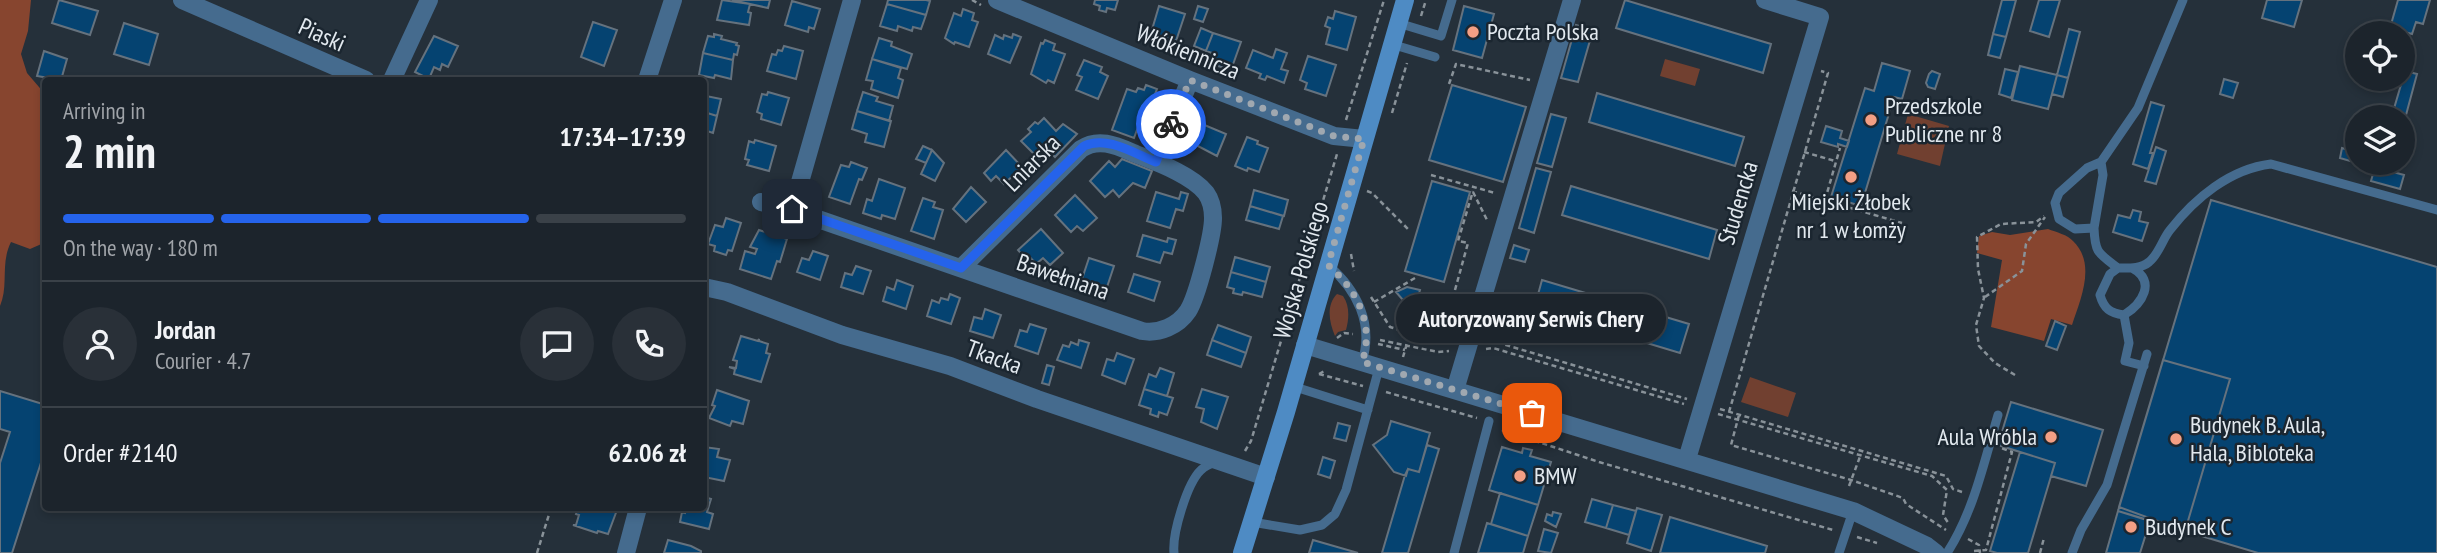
<!DOCTYPE html>
<html lang="en">
<head>
<meta charset="utf-8">
<style>
	:root { --surface:#1c242c; --page:#293038; --text:#f1f3f6; --muted:#a0a4a9; --line:#3a4148; --accent:#2563eb }
	body { margin:0; font-family:"PT Sans Narrow",sans-serif; background:var(--page); color:var(--text); height:100vh; display:flex; flex-direction:column; font-size:26px; white-space:nowrap }
	* { box-sizing:border-box; margin:0 }
	p { font-size:23px; color:var(--muted) }
	.icon { flex:none; width:38px; height:38px; fill:none; stroke:currentColor; stroke-width:2; stroke-linecap:round; stroke-linejoin:round }
	.map { position:relative; flex:1; overflow:hidden }
	.side { position:absolute; left:42px; top:77px; width:665px; height:434px; display:flex; flex-direction:column; background:var(--surface); border-radius:7px; box-shadow:0 4px 10px #0003,0 0 0 2px var(--line) }
	.side>* { flex:none }
	.tools { position:absolute; left:2345px; top:21px; display:grid; gap:14px }
	.tools a { display:grid; place-items:center; width:70px; height:70px; border-radius:50%; background:var(--surface); box-shadow:0 4px 10px #0003,0 0 0 2px var(--line); font-size:35px }
	.pin { position:absolute; display:grid; place-items:center; width:60px; height:60px; color:#fff; margin:-30px; border-radius:14px; box-shadow:0 4px 10px #0006 }
	.courier { position:absolute; display:grid; place-items:center; width:70px; height:70px; margin:-35px; border:5px solid #2563eb; border-radius:50%; background:#fff; color:#222; box-shadow:0 2px 9px #0007 }
	.bubble { position:absolute; height:49px; border-radius:24px; background:var(--surface); box-shadow:0 4px 10px #0003,0 0 0 2px var(--line); font-size:23px; font-weight:700; line-height:49px; text-align:center }
	.overview em { font-style:normal; font-weight:700 }
	.overview div { display:flex; flex-direction:column-reverse }
	.overview { display:flex; align-items:center; justify-content:space-between; height:119px; padding:0 21px }
	h1 { font-size:46px; font-weight:700; line-height:52px }
	.bar { display:grid; grid-template-columns:repeat(4,1fr); gap:10px 7px; align-content:center; height:84px; padding:0 21px }
	.bar i { height:9px; border-radius:5px; background:var(--line) }
	.bar .active { background:var(--accent) }
	.bar p { grid-column:span 4 }
	.line { display:flex; align-items:center; gap:18px; padding:0 21px; border-top:2px solid var(--line) }
	.line div { flex:1 }
	.round { display:grid; place-items:center; flex:none; width:74px; height:74px; border-radius:37px; background:var(--page) }
	.map>svg:first-child { display:block }
</style>
</head>
<body>
<div class="map">
<svg width="2437" height="553" viewBox="0 0 2437 553">
	<rect width="100%" height="100%" fill="#25303a"/>
	<path fill="#714030" d="M1665 59 1700 69 1695 86 1660 76Z
		M1908 114 1949 126 1940 166 1897 154Z
		M1337 294 1343 296C1350 306 1349 319 1346 330L1338 332 1335 336C1329 322 1326 305 1337 294Z
		M1750 377 1796 393 1788 417 1741 402Z"/>
	<path fill="#87452f" d="M0 0H31L28 31 21 54 27 73 45 94 46 242 30 249 11 242C0 264 9 285 0 306Z
		M2048 229C2056 232 2068 235 2073 241 2097 264 2080 300 2072 325L2051 319 2044 341 1991 327 2002 260 1977 253 1979 236 1992 232 2010 235Z"/>
	<path fill="#054371" stroke="#65727e" stroke-width="2" d="M59 0 98 11 90 35 52 23Z
		M722 0 750 4 748 12 751 13 749 25 717 20Z
		M732 0H770L768 8Z
		M888 0H926L930 1 926 15 887 4Z
		M1095 0H1118L1115 10 1107 8 1106 12 1099 10 1100 6 1094 4Z
		M1625 0 1771 44 1763 73 1616 28Z
		M2002 0H2016L2006 37 1993 34Z
		M2039 0H2060L2049 37 2030 31Z
		M2267 0H2302L2294 27 2262 18Z
		M2398 0H2430L2423 24 2416 22 2412 34 2390 28Z
		M792 1 820 9 814 29 809 27 808 32 785 25Z
		M887 4 926 15 921 29 913 27 912 31 898 26 897 31 880 26Z
		M1159 6 1185 14 1176 41 1151 33Z
		M1198 6 1208 9 1203 22 1194 19Z
		M1464 6 1494 14 1482 58 1453 50Z
		M963 9 974 13 972 20 978 22 969 47 955 42 954 44 945 38 954 13 961 16Z
		M1335 11 1356 17 1347 50 1326 44 1330 28 1325 26 1328 17 1333 19Z
		M593 22 617 30 604 66 581 57Z
		M124 23 158 34 149 65 114 54Z
		M1576 25 1593 30 1578 82 1561 78Z
		M1201 28 1213 33 1206 51 1194 46Z
		M2069 29 2080 32 2068 78 2057 75Z
		M1213 33 1241 42 1231 70 1212 64 1215 54 1206 51Z
		M714 34 722 36 721 39 737 43 736 45 739 46 737 55 734 54 733 60 703 53 708 36 714 37Z
		M1013 34 1021 37 1010 63 988 54 995 35 1003 39 1004 35 1012 38Z
		M1993 34 2006 37 2000 58 1988 55Z
		M434 36 458 46 448 67 442 64 440 70 434 67 429 79 415 72Z
		M879 38 892 42 891 46 912 54 907 69 872 59Z
		M1045 40 1055 44 1053 50 1065 54 1054 83 1048 80 1046 83 1031 74 1041 43 1043 44Z
		M784 46 803 51 796 79 767 71 772 54 776 55 778 50 782 51Z
		M1276 49 1287 53 1281 69 1288 71 1284 83 1267 76 1265 80 1259 78 1261 74 1246 68 1253 50 1273 58Z
		M44 51 67 59 61 80 37 76Z
		M703 53 733 60 731 79 715 75 714 78 699 75Z
		M1308 56 1336 65 1326 96 1305 89 1307 83 1300 80Z
		M872 59 901 68 898 78 903 80 898 98 871 89 873 81 866 80Z
		M1084 60 1102 67 1100 72 1108 76 1098 99 1076 90 1082 77 1077 75Z
		M1882 63 1910 71 1902 99 1894 97 1861 206 1831 197 1865 88 1874 91Z
		M2020 66 2057 75 2048 109 2012 100Z
		M2005 69 2018 72 2011 98 1999 94Z
		M1932 71 1940 74 1935 89 1928 87 1926 83 1929 74Z
		M2405 71 2417 74 2406 115 2393 112Z
		M2057 75 2068 78 2063 97 2052 94Z
		M2224 79 2238 83 2233 98 2220 94Z
		M1146 85 1157 89 1155 94 1161 97 1152 120 1142 116 1134 138 1112 130 1127 89 1136 92 1138 88 1144 90Z
		M1452 85 1526 107 1503 182 1429 160Z
		M704 92 707 93 706 96 721 99 717 116 704 112Z
		M768 92 789 98 781 125 761 119 762 114 757 112 762 94 767 95Z
		M863 92 878 97 876 101 893 106 889 121 857 111Z
		M1597 93 1744 137 1735 166 1589 122Z
		M2151 102 2164 106 2150 153H2153L2148 169 2133 164Z
		M857 111 891 121 884 147 865 142 867 134 852 129Z
		M704 112 717 116 713 133 704 130Z
		M1551 114 1566 118 1552 167 1537 163Z
		M1044 118 1056 131 1063 124 1077 134 1055 157 1048 150 1039 159 1021 141 1031 132 1028 129 1035 122 1038 124Z
		M1202 124 1226 134 1217 156 1194 144Z
		M1826 126 1842 131 1840 138 1849 141 1847 147 1838 144V147L1821 142Z
		M1247 137 1258 141 1257 144 1268 148 1259 172 1248 168 1247 171 1235 166Z
		M755 140 776 146 769 171 747 165 749 160 745 159 749 141 754 143Z
		M923 146 932 150 926 163 916 159Z
		M2156 147 2166 151 2156 184 2145 181Z
		M2342 148 2357 153V163L2340 158Z
		M932 150 944 163 935 181 921 174Z
		M1006 150 1022 167 1004 184 996 176 991 181 984 173Z
		M1122 159 1152 171 1145 188 1133 183 1119 197 1113 190 1105 197 1090 181 1109 161 1115 167Z
		M851 162 867 168 862 180 859 179 850 204 829 197 841 165 849 167Z
		M2375 167 2404 175 2400 189 2371 181Z
		M1536 168 1551 172 1534 233 1519 228Z
		M879 179 905 188 895 219 882 215 881 219 863 213 867 199 872 201Z
		M1432 181 1470 192 1444 282 1405 271Z
		M1571 186 1717 230 1709 259 1562 215Z
		M971 187 986 202 966 222 953 209Z
		M1254 190 1288 200 1284 216 1250 206Z
		M1156 192 1179 199 1181 192 1188 194 1183 211 1176 209 1170 228 1147 221Z
		M1075 195 1097 218 1083 231 1077 226 1071 232 1055 215Z
		M923 198 935 202 933 207 943 210 934 239 911 231Z
		M2211 200 2437 267V553H2258L2118 511Z
		M1250 206 1283 216 1279 229 1246 220Z
		M2133 210 2141 212 2139 221 2148 223 2142 241 2113 232 2118 215 2130 218Z
		M726 218 741 223 732 251 728 250 726 255 714 251 715 246 708 244 715 225 723 227Z
		M1041 229 1063 253 1050 265 1043 258 1036 264 1028 255 1025 258 1018 250Z
		M759 230 787 239 780 262 777 261 771 279 740 269 745 251 755 254 757 249 750 247Z
		M1143 235 1167 242 1168 238 1176 240 1172 254 1164 252 1160 263 1137 256Z
		M1514 245 1529 250 1525 262 1510 258Z
		M813 251 828 256 820 280 797 272 802 258 809 260Z
		M1235 257 1270 267 1266 282 1231 272Z
		M1089 258 1114 266 1106 290 1081 282Z
		M856 266 871 271 863 294 841 287 845 273 852 275Z
		M1231 272 1266 282 1262 297 1243 292 1242 295 1233 293 1234 289 1227 287Z
		M1134 274 1160 282 1154 301 1128 292Z
		M897 280 913 286 906 309 883 301 887 287 894 290Z
		M1542 280 1689 324 1680 353 1534 309Z
		M1407 287 1420 290 1418 297 1456 307 1449 333 1398 319 1403 300 1396 292Z
		M950 294 960 298 951 324 927 316 932 300 939 303 941 298 948 300Z
		M985 309 1001 315 993 338 970 331 974 317 982 319Z
		M2055 321 2066 326 2057 350 2046 346Z
		M1030 324 1046 329 1038 354 1015 346 1020 330 1027 332Z
		M1218 325 1251 337 1246 353 1212 340Z
		M741 336 758 341 759 339V341L768 344 766 353 770 354 761 382 734 374 735 369 729 367 736 368 737 361 733 360Z
		M1079 340 1089 343 1081 368 1057 360 1063 345 1069 347 1071 342 1078 345Z
		M1212 340 1246 353 1241 367 1207 355Z
		M1117 353 1134 359 1125 384 1102 375 1107 359 1114 361Z
		M2163 360 2230 379 2185 531 2119 507Z
		M1047 365 1054 367 1049 385 1042 383Z
		M1160 368 1174 373 1167 396 1144 389 1149 374 1156 377Z
		M1144 389 1173 398 1167 415 1159 412 1158 417 1150 414 1151 409 1139 405Z
		M1202 389 1228 397 1217 429 1201 422 1204 409 1196 407Z
		M717 390 749 401 743 424 732 421 730 426 709 418 715 406 712 405Z
		M0 391 46 405V447L12 553H0V463L10 432 0 429Z
		M2011 402 2103 430 2086 486 2051 476 2055 463 1998 445Z
		M1391 421 1430 433 1419 472 1408 469 1406 476 1394 472 1373 445 1387 435Z
		M1338 423 1350 426 1346 441 1334 438Z
		M1427 445 1439 449 1408 553H1382L1405 475 1408 469 1419 472Z
		M704 447 719 449 717 457 730 460 724 481 704 477Z
		M1502 447 1522 453 1523 448 1532 450 1530 456 1551 462 1538 505 1489 490Z
		M2020 452 2055 463 2028 553H1997L1990 551Z
		M1323 457 1335 461 1330 478 1318 474Z
		M1500 493 1538 505 1528 536 1491 524Z
		M704 497 711 499 707 512 713 514 709 529 680 522 682 512 685 513 686 508H684H704Z
		M1592 499 1613 505 1606 528 1585 522Z
		M1613 505 1636 511 1629 535 1606 528Z
		M578 508H609L617 510 608 534 598 531 597 533 573 525H576L579 515 576 514Z
		M1637 508 1662 515 1651 551 1627 543Z
		M2118 511 2150 521 2140 553H2106Z
		M1553 512 1561 514 1556 527 1545 521 1547 514 1552 516Z
		M1670 517 1767 546 1765 553H1660Z
		M1487 523 1528 536 1523 553H1478Z
		M1544 529 1558 533 1551 553 1538 551Z
		M668 540 691 546 701 551V553H664Z
		M1313 540 1358 553H1309Z"/>
	<g fill="none" stroke-linecap="round" stroke-linejoin="round">
		<path stroke="#899299" stroke-width="2.5" stroke-dasharray="5 3.5" stroke-linecap="butt" d="M972 0 981 5
			M1421 16 1426 0
			M1449 84 1456 64 1530 80
			M1392 113 1407 63
			M1346 120 1384 0
			M1804 152 1835 161
			M1431 175 1495 193
			M1367 191 1372 193 1408 229
			M1792 191 1902 223
			M1473 192 1487 220
			M1825 200 1840 148
			M1351 254 1354 271
			M1455 290 1468 243 1458 241 1473 191
			M1371 297 1390 327 1410 333 1403 357
			M1985 297 2022 271 2026 244 2045 217
			M1374 302 1415 278
			M1337 338 1344 333 1353 334
			M1380 340 1438 352 1449 351
			M1489 340 1687 399
			M1378 344 1405 350
			M1486 349 1493 348 1684 404
			M1319 374 1326 370
			M1319 374 1363 386
			M2015 375 1995 363 1979 346 1976 325 1984 298 1978 269 1977 237 2001 224 2036 222 2044 216
			M1386 392 1477 418
			M1720 409 1946 476 1953 489 1962 492
			M1729 412 1828 73 1821 71
			M1718 414 1932 476 1947 490 1943 515 1949 524
			M1739 415 1731 445 1851 480 1903 498 1906 504 1946 530
			M1502 430 1599 462 1833 530
			M1245 451 1251 441 1337 154
			M1849 486 1861 454
			M1857 537 1877 543
			M1968 539 1979 545 1980 553
			M1974 551 1986 550 2012 452 2001 448
			M537 553 551 508
			M2040 553 2044 538"/>
		<path stroke="#456b8e" stroke-width="9" d="M1398 23 1441 36 1452 0
			M1391 44 1435 57
			M2101 162 2103 175 2094 228 2075 229 2059 219 2055 203 2059 193 2087 168 2101 162 2138 108 2183 0
			M2094 228C2095 253 2098 253 2118 268 2128 268 2141 269 2149 262 2159 254 2162 240 2170 230 2195 198 2230 169 2271 164L2437 210
			M1328 265C1357 290 1374 324 1362 362
			M2118 268 2110 274 2100 295C2104 309 2110 313 2124 315 2142 304 2157 281 2132 268
			M2124 315 2129 343 2125 361 2144 366
			M1292 386 1368 410
			M1252 522 1300 530 1322 525 1335 514 1346 490 1379 368
			M1174 553C1172 534 1187 483 1201 470 1205 466 1210 464 1216 462
			M1454 553 1489 421
			M1839 553 1853 511
			M1947 553C1974 511 1984 462 1998 415
			M2072 553 2081 530 2107 485 2147 354"/>
		<path stroke="#456b8e" stroke-width="18" d="M182 0 366 80
			M852 0 792 210 1142 331C1159 334 1178 326 1188 311 1197 297 1213 235 1213 218 1213 209 1211 200 1206 193 1192 175 1156 162 1136 154 1117 146 1099 137 1081 149L961 268
			M997 0 1190 80 1334 136 1364 139
			M392 80 429 0
			M647 80 673 0
			M1156 162 1190 80
			M761 202 792 210
			M704 287 727 292 842 335 950 366 1037 399 1266 477
			M1305 345 1853 511 1927 546 1936 553
			M1455 390 1572 0
			M1687 459 1820 17 1765 0
			M626 553 638 508"/>
		<path stroke="#4e8bc4" stroke-width="18" d="M1242 553 1286 412 1405 0"/>
	</g>
	<g fill="none" stroke-linecap="round" stroke-linejoin="round">
		<path stroke="#a0a8b0" stroke-width="7" stroke-dasharray="0 12.6" d="M1171 124 1190 80 1334 136 1364 139 1328 265C1357 290 1375 324 1362 362L1532 413"/>
		<path stroke="#2563eb" stroke-width="9" d="M792 209 961 268 1084 146C1107 135 1135 154 1156 162L1171 124"/>
	</g>
	<g fill="#f39f84" stroke="#1b2630" stroke-width="2.5">
		<circle cx="1473" cy="32" r="7"/>
		<circle cx="1871" cy="120" r="7"/>
		<circle cx="1851" cy="177" r="7"/>
		<circle cx="2051" cy="437" r="7"/>
		<circle cx="2176" cy="439" r="7"/>
		<circle cx="1520" cy="476" r="7"/>
		<circle cx="2131" cy="527" r="7"/>
	</g>
	<g text-anchor="middle" stroke-width="5" stroke-linejoin="round" paint-order="stroke">
		<g font-size="24" fill="#e2e9ef" stroke="#1b2630" text-anchor="start">
			<text x="1487" y="40">Poczta Polska</text>
			<text x="1885" y="114">Przedszkole<tspan x="1885" dy="28">Publiczne nr 8</tspan></text>
			<text x="1851" y="210" text-anchor="middle">Miejski Żłobek<tspan x="1851" dy="28">nr 1 w Łomży</tspan></text>
			<text x="2190" y="433">Budynek B. Aula,<tspan x="2190" dy="28">Hala, Bibloteka</tspan></text>
			<text x="2037" y="445" text-anchor="end">Aula Wróbla</text>
			<text x="1534" y="484">BMW</text>
			<text x="2145" y="535">Budynek C</text>
		</g>
		<g font-size="24" fill="#e2e9ef" stroke="#1b2630">
			<text transform="translate(322 35) rotate(24)" y="8">Piaski</text>
			<text transform="translate(1188 52) rotate(22)" y="8">Włókiennicza</text>
			<text transform="translate(1032 163) rotate(-45)" y="8">Lniarska</text>
			<text transform="translate(1738 203) rotate(-73)" y="8">Studencka</text>
			<text transform="translate(1301 270) rotate(-74)" y="8">Wojska Polskiego</text>
			<text transform="translate(1063 277) rotate(19)" y="8">Bawełniana</text>
			<text transform="translate(994 357) rotate(20)" y="8">Tkacka</text>
		</g>
	</g>
</svg>
<div class="tools">
<a><svg class="icon" aria-label="locate" viewBox="0 0 24 24"><circle cx="12" cy="12" r="6"/><path d="M12 2v4M12 18v4M2 12h4M18 12h4"/></svg></a>
<a><svg class="icon" aria-label="layers" viewBox="0 0 24 24"><path d="M12 4l9 5-9 5-9-5zM3 14l9 5 9-5"/></svg></a>
</div>
<div class="pin" style="left:1532px;top:413px;background:#ea580c"><svg class="icon" aria-label="bag" viewBox="0 0 24 24"><path d="M5 8h14l-1 12H6zM9 8a3 3 0 0 1 6 0"/></svg></div>
<div class="pin" style="left:792px;top:209px;background:#1f2937"><svg class="icon" aria-label="home" viewBox="0 0 24 24"><path d="M3 11l9-7 9 7M6 9v11h12V9"/></svg></div>
<div class="courier" style="left:1171px;top:124px"><svg class="icon" aria-label="bike" viewBox="0 0 24 24"><circle cx="6" cy="16" r="4"/><circle cx="18" cy="16" r="4"/><path d="M6 16l4-8h5l3 8M10 8l3 8H6M13 5h3"/></svg></div>
<div class="bubble" style="left:1396px;top:294px;width:270px">Autoryzowany Serwis Chery</div>
<section class="side">
<div class="overview"><div><h1>2 min</h1><p>Arriving in</p></div><em>17:34–17:39</em></div>
<div class="bar"><i class="active"></i><i class="active"></i><i class="active"></i><i></i><p>On the way · 180 m</p></div>
<div class="line" style="height:126px"><a class="round"><svg class="icon" aria-label="person" viewBox="0 0 24 24"><circle cx="12" cy="8" r="4"/><path d="M4 21q1-7 8-7t8 7"/></svg></a><div><b>Jordan</b><p>Courier · 4.7</p></div><a class="round"><svg class="icon" aria-label="chat" viewBox="0 0 24 24"><path d="M4 5h16v11H9l-5 4z"/></svg></a><a class="round"><svg class="icon" aria-label="phone" viewBox="0 0 24 24"><path d="M5 4h4l2 5-3 2q2 4 5 5l2-3 5 2v4C11 20 4 13 5 4z"/></svg></a></div>
<div class="line" style="height:91px"><div>Order #2140</div><b>62.06 zł</b></div>
</section>
</div>
</body>
</html>
